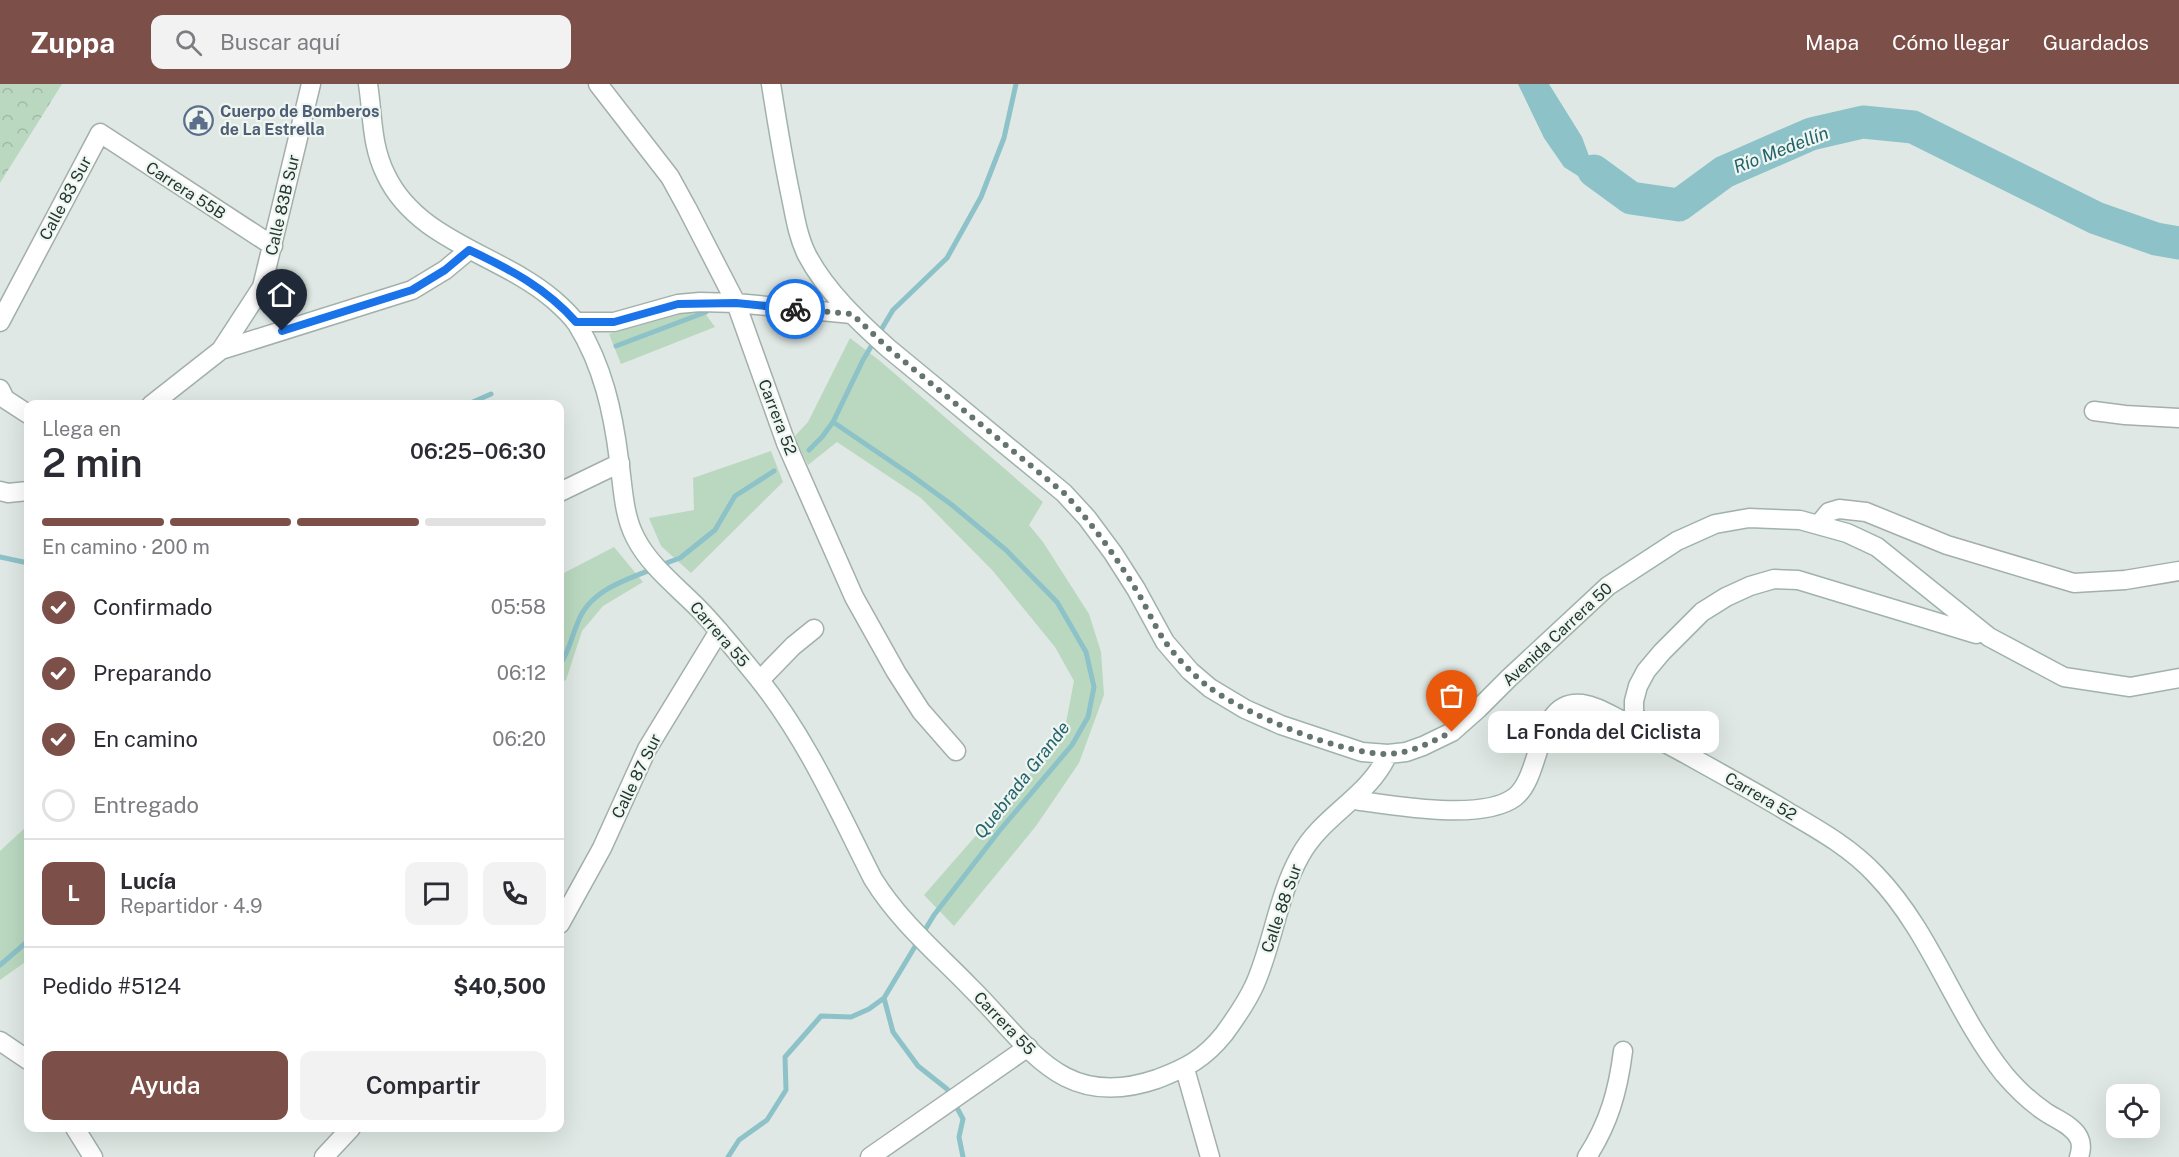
<!DOCTYPE html>
<html lang="es">
<head>
<meta charset="utf-8">
<style>
	:root { --surface:#fff; --page:#f2f2f3; --text:#2b2b33; --muted:#7c7c81; --line:#e1e1e2; --accent:#7d4f49 }
	body { margin:0; font-family:"Public Sans",sans-serif; background:var(--page); color:var(--text); height:100vh; display:flex; flex-direction:column; font-size:22px; white-space:nowrap }
	* { box-sizing:border-box; margin:0 }
	p { font-size:20px; color:var(--muted) }
	.icon { flex:none; width:33px; height:33px; fill:none; stroke:currentColor; stroke-width:2; stroke-linecap:round; stroke-linejoin:round }
	.map { position:relative; flex:1; overflow:hidden }
	.sheet { position:absolute; left:24px; top:316px; width:540px; height:732px; display:flex; flex-direction:column; background:var(--surface); border-radius:12px; box-shadow:0 6px 24px #0002 }
	.sheet>* { flex:none }
	.tools { position:absolute; left:2106px; top:1000px; display:grid; gap:12px }
	.tools a { display:grid; place-items:center; width:54px; height:54px; border-radius:12px; background:var(--surface); box-shadow:0 6px 24px #0002; font-size:30px }
	.pin { position:absolute; display:grid; place-items:center; width:51px; height:51px; color:#fff; margin:-62px -26px; border-radius:50% 50% 50% 0; rotate:-45deg; box-shadow:0 0 6px #0007 }
	.pin .icon { rotate:45deg }
	.courier { position:absolute; display:grid; place-items:center; width:60px; height:60px; margin:-30px; border:4px solid #1a73e8; border-radius:50%; background:#fff; color:#222; box-shadow:0 2px 8px #0007 }
	.bubble { position:absolute; height:42px; border-radius:12px; background:var(--surface); box-shadow:0 6px 24px #0002; font-size:20px; font-weight:600; line-height:42px; text-align:center }
	.head em { font-style:normal; font-weight:600 }
	.head div { display:flex; flex-direction:column-reverse }
	.head { display:flex; align-items:center; justify-content:space-between; height:102px; padding:0 18px }
	h1 { font-size:39px; font-weight:600; line-height:45px }
	.bar { display:grid; grid-template-columns:repeat(4,1fr); gap:9px 6px; align-content:center; height:72px; padding:0 18px }
	.bar i { height:8px; border-radius:4px; background:var(--line) }
	.bar .selected { background:var(--accent) }
	.bar p { grid-column:span 4 }
	.line { display:flex; align-items:center; gap:15px; padding:0 18px; border-top:2px solid var(--line) }
	.line div { flex:1 }
	.round { display:grid; place-items:center; flex:none; width:63px; height:63px; border-radius:12px; background:var(--page) }
	ol { padding:0 18px; list-style:none }
	li { display:flex; align-items:center; gap:18px; height:66px }
	li p { margin-inline-start:auto }
	li .icon { padding:6px; border-radius:50%; background:var(--accent); color:#fff; stroke-width:4 }
	li:last-child { color:var(--muted) }
	li i { width:33px; height:33px; border:3px solid var(--line); border-radius:50% }
	.button { display:flex; gap:12px; margin-top:auto; padding:12px 18px }
	.button a { flex:1; height:69px; border-radius:12px; background:var(--accent); color:#fff; font-size:24px; font-weight:600; line-height:69px; text-align:center }
	.button a+a { background:var(--page); color:var(--text) }
	header { display:flex; align-items:center; gap:36px; box-sizing:border-box; height:84px; padding:0 30px; background:var(--accent); color:#fff }
	header strong { font-size:28px }
	nav { display:flex; gap:33px; margin-inline-start:auto; font-size:21px }
	.search { width:420px; height:54px; background:var(--page); display:flex; align-items:center; gap:15px; box-sizing:border-box; padding:0 21px; border-radius:12px; color:var(--muted); font-size:22px }
	.map>svg:first-child { display:block }
</style>
</head>
<body>
<header>
<strong>Zuppa</strong>
<div class="search"><svg class="icon" aria-label="search" viewBox="0 0 24 24"><circle cx="10" cy="10" r="6"/><path d="M15 15l6 6"/></svg>Buscar aquí</div>
<nav><a>Mapa</a><a>Cómo llegar</a><a>Guardados</a></nav>
</header>
<div class="map">
<svg width="2179" height="1073" viewBox="0 0 2179 1073">
	<defs>
		<pattern id="forest-crowns" width="20" height="18" patternUnits="userSpaceOnUse" patternTransform="scale(1.5)"><rect width="20" height="18" fill="#bad8c0"/><path d="M2 6a3 3 0 1 1 6 0M12 15a3 3 0 1 1 6 0" fill="none" stroke="#a0baa5"/></pattern>
	</defs>
	<rect width="100%" height="100%" fill="#dfe8e4"/>
	<path fill="#bad8c0" d="M701 224 715 243 621 280 609 250Z
		M850 254 880 277 1043 418 1029 441 1043 458 1089 530 1101 568 1104 611 1079 679 1036 742 954 842 924 811 1056 660 1065 644 1074 597 1055 563 993 487 921 414 837 358 808 381 794 353 808 338Z
		M771 367 783 398 691 489 661 462 649 434 694 426 693 394Z
		M614 463 643 498 603 522 582 547 566 596 560 599V491Z
		M28 741V876L0 896V767Z"/>
	<path fill="url(#forest-crowns)" d="M0 0H62L0 99Z"/>
	<path fill="#8cc2c8" d="M1518 0H1549L1582 53 1589 72 1640 103 1625 122 1564 83 1544 54Z"/>
	<g fill="none" stroke-linecap="round" stroke-linejoin="round">
		<path stroke="#8cc2c8" stroke-width="5" d="M616 262 706 228
			M466 321 491 310
			M809 366 822 353 833 338 863 276 893 226 947 174 981 113 1004 54 1016 0
			M0 473 28 479
			M661 481 680 474 715 446 735 412 774 387
			M560 581C570 565 571 554 578 538 589 507 625 496 653 485
			M0 881 28 857
			M884 914 893 948 918 982 947 1005 963 1035 959 1053 963 1073
			M728 1073 739 1056 767 1036 786 1006 785 973 821 932 851 933 869 925 884 914 934 831 1000 746 1072 661 1088 633 1094 603 1086 568 1057 518 1006 466 952 421 911 391 833 338"/>
		<path stroke="#8cc2c8" stroke-width="33" d="M1594 87 1631 114 1679 121 1724 88 1811 50 1863 38 1913 43 2096 134 2156 155 2179 159"/>
		<defs>
			<path id="street" d="M598 0 670 93 687 124 736 219 786 359 854 513 896 588 921 627 956 667
				M0 238 100 49 273 162
				M576 238H614L678 220 700 218 736 219 852 230
				M221 266 262 203 311 0
				M0 305 5 315 28 330
				M151 321 221 266 412 206 445 186 469 166
				M2094 327 2125 331 2179 334
				M0 407 8 409 28 407
				M560 408 620 379
				M1819 440 1829 428 1839 425 1866 428 1947 461 2074 499 2125 496 2179 487
				M760 596 793 562 814 545
				M560 840 602 764 647 665 719 547
				M0 957 28 976
				M1185 985 1210 1073
				M75 1044 93 1073
				M324 1073 351 1044
				M870 1073 1028 963
				M1587 1073C1609 1039 1618 1007 1623 967"/>
			<path id="secondary" d="M368 0C373 32 371 61 386 91 418 158 501 170 554 216 562 223 571 231 577 240 603 282 613 328 619 376 623 401 623 430 635 453 649 481 675 501 697 523 719 545 738 570 758 594 807 655 838 726 873 795 899 837 936 868 970 903 1029 961 1061 1028 1157 995 1186 984 1204 975 1224 950 1235 935 1247 918 1255 900 1273 859 1278 811 1300 772 1322 731 1369 713 1388 670
				M771 0C777 38 783 76 791 113 795 133 798 153 807 171 826 207 858 237 888 264L1064 409 1087 434 1113 469 1136 505 1165 558 1190 587 1210 604 1245 625 1281 641 1362 668 1388 670 1406 668 1423 662 1452 648 1478 625 1509 594 1608 502 1677 457 1715 440 1749 434 1800 436 1847 449 1877 463 1989 553 2064 593 2130 603 2179 594
				M1647 647 1634 629V617L1638 602 1646 587 1662 568 1702 528 1726 513 1750 502 1774 495 1798 496 1976 550
				M1354 716C1393 721 1482 738 1515 713 1543 691 1535 615 1582 620 1596 622 1607 629 1619 635 1644 647 1669 661 1693 674 1725 692 1757 709 1788 728 1819 746 1851 764 1876 791 1931 848 1955 929 2004 990 2016 1004 2029 1017 2044 1027 2055 1035 2073 1041 2079 1054 2082 1060 2081 1067 2079 1073"/>
		</defs>
		<use href="#street" stroke="#a3afaa" stroke-width="21"/>
		<use href="#secondary" stroke="#a0b3ab" stroke-width="21"/>
		<use href="#street" stroke="#fff" stroke-width="18"/>
		<use href="#secondary" stroke="#fff" stroke-width="18"/>
	</g>
	<g fill="none" stroke-linecap="round" stroke-linejoin="round">
		<path stroke="#64746f" stroke-width="6" stroke-dasharray="0 10.8" d="M795 225 852 230 888 264 1064 409C1091 438 1114 470 1135 504 1146 521 1154 542 1166 559 1178 575 1194 592 1210 604 1247 631 1343 671 1388 670 1412 669 1431 658 1452 648"/>
		<path stroke="#1a73e8" stroke-width="8" d="M282 247 412 206 445 186 469 166C510 185 546 204 576 238H614L678 220 736 219 795 225"/>
	</g>
	<defs>
		<symbol id="civic-ring" viewBox="-11 -11 22 22"><circle r="9.5" fill="#eff6f2" stroke="#5c6f8a" stroke-width="1.5"/><path d="M-.6-6.5H3V-4.5H.6V-3L4-1V1h2V6H-6V1h2V-1L-.6-3ZM-1.2 2.5V6h2.4V2.5Z" fill="#5c6f8a"/></symbol>
	</defs>
	<g fill-rule="evenodd">
		<use href="#civic-ring" x="182" y="20" width="33" height="33"/>
	</g>
	<g text-anchor="middle" stroke-width="4.5" stroke-linejoin="round" paint-order="stroke">
		<g font-size="16" font-weight="bold" fill="#4e5e75" stroke="#eff6f2" text-anchor="start">
			<text x="220" y="33">Cuerpo de Bomberos<tspan x="220" dy="18">de La Estrella</tspan></text>
		</g>
		<g font-size="16" fill="#223630" stroke="#eff6f2">
			<text transform="translate(186 106) rotate(33)" y="6">Carrera 55B</text>
			<text transform="translate(65 114) rotate(-62)" y="6">Calle 83 Sur</text>
			<text transform="translate(282 121) rotate(-77)" y="6">Calle 83B Sur</text>
			<text transform="translate(778 333) rotate(69)" y="6">Carrera 52</text>
			<text transform="translate(720 550) rotate(49)" y="6">Carrera 55</text>
			<text transform="translate(1557 550) rotate(-43)" y="6">Avenida Carrera 50</text>
			<text transform="translate(636 692) rotate(-64)" y="6">Calle 87 Sur</text>
			<text transform="translate(1761 712) rotate(30)" y="6">Carrera 52</text>
			<text transform="translate(1281 824) rotate(-71)" y="6">Calle 88 Sur</text>
			<text transform="translate(1005 939) rotate(46)" y="6">Carrera 55</text>
		</g>
		<g font-size="18" font-style="italic" fill="#23636b" stroke="#eff6f2">
			<text transform="translate(1781 66) rotate(-21)" y="6">Río Medellín</text>
			<text transform="translate(1022 696) rotate(-52)" y="6">Quebrada Grande</text>
		</g>
	</g>
</svg>
<div class="tools">
<a><svg class="icon" aria-label="locate" viewBox="0 0 24 24"><circle cx="12" cy="12" r="6"/><path d="M12 2v4M12 18v4M2 12h4M18 12h4"/></svg></a>
</div>
<div class="pin" style="left:1452px;top:648px;background:#ea580c"><svg class="icon" aria-label="bag" viewBox="0 0 24 24"><path d="M5 8h14l-1 12H6zM9 8a3 3 0 0 1 6 0"/></svg></div>
<div class="pin" style="left:282px;top:247px;background:#1f2937"><svg class="icon" aria-label="home" viewBox="0 0 24 24"><path d="M3 11l9-7 9 7M6 9v11h12V9"/></svg></div>
<div class="courier" style="left:795px;top:225px"><svg class="icon" aria-label="bike" viewBox="0 0 24 24"><circle cx="6" cy="16" r="4"/><circle cx="18" cy="16" r="4"/><path d="M6 16l4-8h5l3 8M10 8l3 8H6M13 5h3"/></svg></div>
<div class="bubble" style="left:1488px;top:627px;width:231px">La Fonda del Ciclista</div>
<section class="sheet">
<div class="head"><div><h1>2 min</h1><p>Llega en</p></div><em>06:25–06:30</em></div>
<div class="bar"><i class="selected"></i><i class="selected"></i><i class="selected"></i><i></i><p>En camino · 200 m</p></div>
<ol>
<li><svg class="icon" aria-label="check" viewBox="0 0 24 24"><path d="M5 12l5 5 9-10"/></svg>Confirmado<p>05:58</p></li>
<li><svg class="icon" aria-label="check" viewBox="0 0 24 24"><path d="M5 12l5 5 9-10"/></svg>Preparando<p>06:12</p></li>
<li><svg class="icon" aria-label="check" viewBox="0 0 24 24"><path d="M5 12l5 5 9-10"/></svg>En camino<p>06:20</p></li>
<li><i></i>Entregado</li>
</ol>
<div class="line" style="height:108px"><b class="round" style="background:var(--accent);color:#fff">L</b><div><b>Lucía</b><p>Repartidor · 4.9</p></div><a class="round"><svg class="icon" aria-label="chat" viewBox="0 0 24 24"><path d="M4 5h16v11H9l-5 4z"/></svg></a><a class="round"><svg class="icon" aria-label="phone" viewBox="0 0 24 24"><path d="M5 4h4l2 5-3 2q2 4 5 5l2-3 5 2v4C11 20 4 13 5 4z"/></svg></a></div>
<div class="line" style="height:78px"><div>Pedido #5124</div><b>$40,500</b></div>
<div class="button"><a>Ayuda</a><a>Compartir</a></div>
</section>
</div>
</body>
</html>
